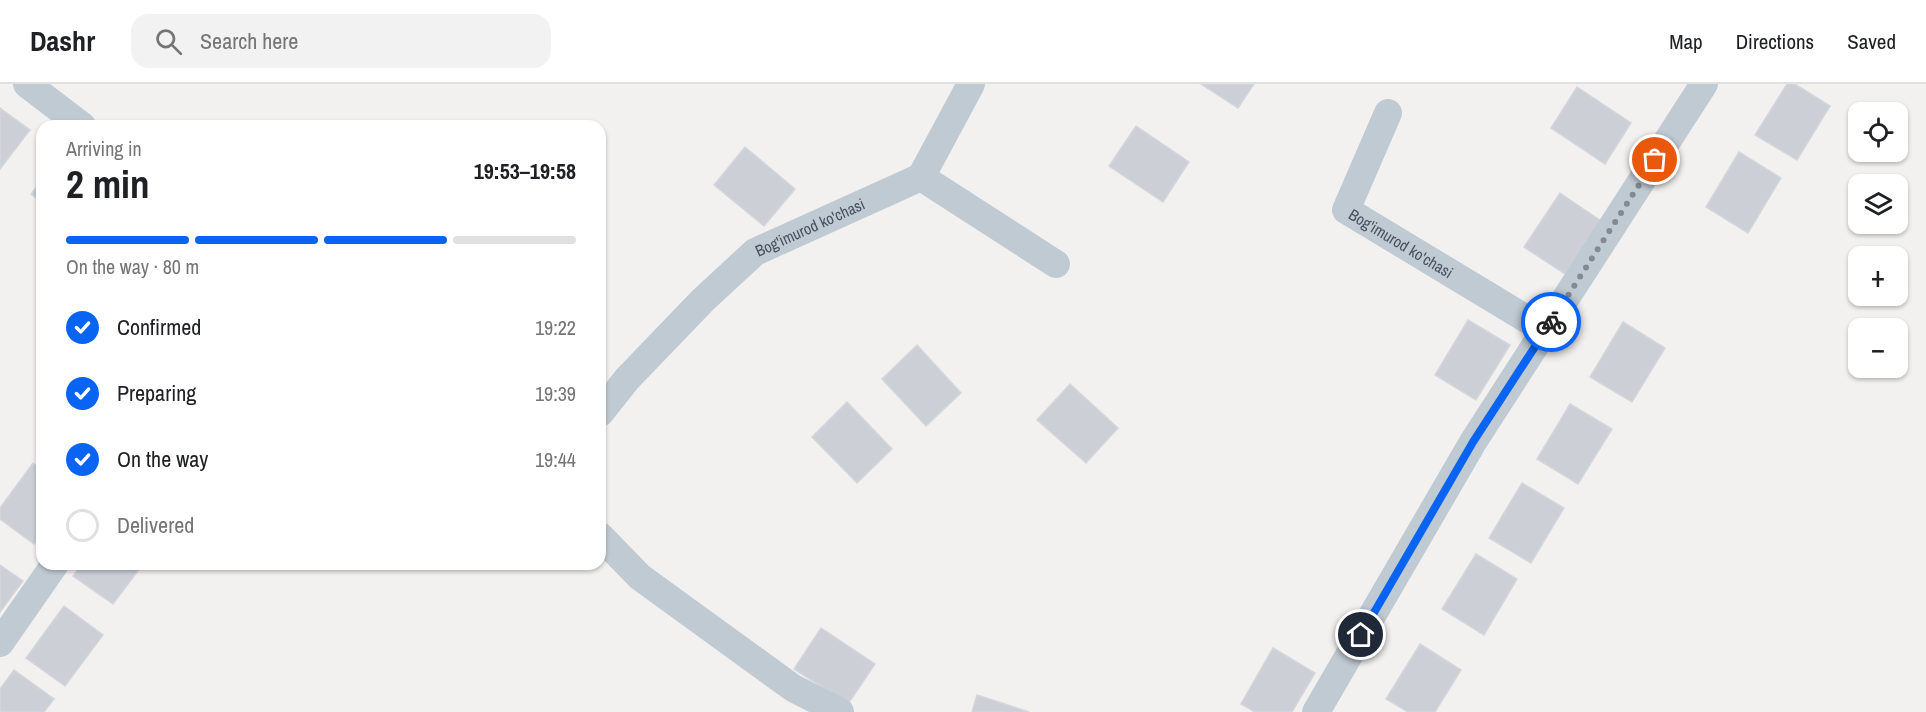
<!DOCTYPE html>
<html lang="en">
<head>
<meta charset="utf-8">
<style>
	:root { --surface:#fff; --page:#f2f2f2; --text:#202124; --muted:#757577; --line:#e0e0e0; --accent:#0a64f3 }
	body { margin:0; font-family:"Archivo Narrow",sans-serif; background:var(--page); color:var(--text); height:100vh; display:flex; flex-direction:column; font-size:22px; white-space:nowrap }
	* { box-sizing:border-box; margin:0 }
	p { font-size:20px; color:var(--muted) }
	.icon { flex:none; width:33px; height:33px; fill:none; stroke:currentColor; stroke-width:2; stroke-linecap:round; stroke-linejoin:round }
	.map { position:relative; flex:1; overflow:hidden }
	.details { position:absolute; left:36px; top:36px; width:570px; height:450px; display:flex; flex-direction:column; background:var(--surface); border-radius:18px; box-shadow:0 2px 4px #0004 }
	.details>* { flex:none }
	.fabs { position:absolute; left:1848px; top:18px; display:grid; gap:12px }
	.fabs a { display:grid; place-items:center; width:60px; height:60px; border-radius:12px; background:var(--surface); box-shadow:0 2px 4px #0004; font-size:30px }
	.pin { position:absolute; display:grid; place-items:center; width:51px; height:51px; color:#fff; margin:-26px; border:3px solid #fff; border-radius:50%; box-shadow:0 2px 6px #0007 }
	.courier { position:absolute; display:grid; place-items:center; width:60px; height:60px; margin:-30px; border:4px solid #0a64f3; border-radius:50%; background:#fff; color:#222; box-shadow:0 2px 8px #0007 }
	.summary em { font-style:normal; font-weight:800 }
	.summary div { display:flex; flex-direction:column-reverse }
	.summary { display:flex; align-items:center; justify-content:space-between; height:102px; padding:0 30px }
	h1 { font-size:39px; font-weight:800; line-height:45px }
	.bar { display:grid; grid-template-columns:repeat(4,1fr); gap:9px 6px; align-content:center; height:72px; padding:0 30px }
	.bar i { height:8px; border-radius:4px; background:var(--line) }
	.bar .current { background:var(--accent) }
	.bar p { grid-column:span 4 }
	ol { padding:0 30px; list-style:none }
	li { display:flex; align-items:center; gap:18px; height:66px }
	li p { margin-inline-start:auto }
	li .icon { padding:6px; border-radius:50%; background:var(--accent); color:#fff; stroke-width:4 }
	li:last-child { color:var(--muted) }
	li i { width:33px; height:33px; border:3px solid var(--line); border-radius:50% }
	header { display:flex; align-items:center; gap:36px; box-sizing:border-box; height:84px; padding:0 30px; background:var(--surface); border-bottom:2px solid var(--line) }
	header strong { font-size:28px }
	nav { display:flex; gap:33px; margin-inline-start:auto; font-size:21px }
	.search { width:420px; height:54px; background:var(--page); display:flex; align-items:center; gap:15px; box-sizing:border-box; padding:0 21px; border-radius:18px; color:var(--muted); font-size:22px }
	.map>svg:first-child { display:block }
</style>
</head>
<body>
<header>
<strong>Dashr</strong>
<div class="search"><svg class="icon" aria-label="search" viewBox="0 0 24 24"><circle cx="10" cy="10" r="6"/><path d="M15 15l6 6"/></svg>Search here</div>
<nav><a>Map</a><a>Directions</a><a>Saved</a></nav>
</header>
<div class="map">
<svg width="1926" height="628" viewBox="0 0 1926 628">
	<rect width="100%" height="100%" fill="#f3f1f0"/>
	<path fill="#cccfd6" stroke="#d4d6dc" stroke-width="1.5" d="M1201 0H1254L1238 24Z
		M1787 0H1795L1830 22 1797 76 1755 51Z
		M1577 3 1631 39 1605 80 1551 44Z
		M0 24 30 46 0 85Z
		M1136 42 1189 78 1163 118 1109 82Z
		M745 63 795 105 764 142 714 101Z
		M1739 68 1781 94 1748 149 1706 123Z
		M42 96V118L31 110Z
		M1560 109 1601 137 1565 190 1524 163Z
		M1468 236 1510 261 1476 316 1435 291Z
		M1623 238 1665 264 1632 318 1590 293Z
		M917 261 961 309 926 342 882 295Z
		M1070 300 1118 344 1086 379 1037 336Z
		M847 318 892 365 857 399 812 353Z
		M1570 320 1612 345 1578 400 1537 375Z
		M33 379 42 386V449L34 460 0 435V424Z
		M1522 399 1564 424 1531 479 1489 454Z
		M1476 470 1517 495 1484 551 1442 525Z
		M82 480H143L113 520 73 492Z
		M0 481 23 497 0 528Z
		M64 522 103 551 65 602 26 574Z
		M821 544 875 580 848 620 794 585Z
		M1420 560 1461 586 1435 628H1408L1386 615Z
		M1273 564 1315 589 1292 628H1255L1241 620Z
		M14 586 54 615 44 628H0V605Z
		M977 611 1029 628H972Z"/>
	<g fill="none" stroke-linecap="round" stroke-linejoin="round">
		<g stroke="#c0cad3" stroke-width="28">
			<path d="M27 0 82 42"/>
			<path id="s1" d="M1388 29 1346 126 1545 246"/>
			<path d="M921 93 1056 180"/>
			<path d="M921 93 971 0"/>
			<path id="s2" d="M600 329 627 295 703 216 755 168 921 93"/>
			<path d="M600 452 640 493 793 604 840 628"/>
			<path d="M0 559 55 480"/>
			<path d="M1316 628 1473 358 1704 0"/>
		</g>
	</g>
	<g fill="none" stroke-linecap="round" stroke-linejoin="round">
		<path stroke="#838a92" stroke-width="6" stroke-dasharray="0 10.8" d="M1551 238 1655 76"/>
		<path stroke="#0a64f3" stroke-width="8" d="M1361 551 1473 358 1551 238"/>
	</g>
	<g text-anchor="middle" stroke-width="6" stroke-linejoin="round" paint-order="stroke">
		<g font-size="16" fill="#475360" stroke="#fff">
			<text dy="6" stroke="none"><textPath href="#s2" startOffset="284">Bog'imurod ko'chasi</textPath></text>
			<text dy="6" stroke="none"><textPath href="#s1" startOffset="170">Bog'imurod ko'chasi</textPath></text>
		</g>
	</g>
</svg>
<div class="fabs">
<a><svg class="icon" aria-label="locate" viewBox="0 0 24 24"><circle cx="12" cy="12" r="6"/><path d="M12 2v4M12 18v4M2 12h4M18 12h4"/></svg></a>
<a><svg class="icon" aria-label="layers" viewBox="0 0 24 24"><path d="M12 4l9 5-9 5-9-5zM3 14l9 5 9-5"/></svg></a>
<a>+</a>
<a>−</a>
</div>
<div class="pin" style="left:1655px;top:76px;background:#ea580c"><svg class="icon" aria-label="bag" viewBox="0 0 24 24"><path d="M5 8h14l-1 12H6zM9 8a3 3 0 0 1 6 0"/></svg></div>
<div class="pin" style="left:1361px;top:551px;background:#1f2937"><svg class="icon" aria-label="home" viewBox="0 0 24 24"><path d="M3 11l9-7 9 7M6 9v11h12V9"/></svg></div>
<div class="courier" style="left:1551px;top:238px"><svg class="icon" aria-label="bike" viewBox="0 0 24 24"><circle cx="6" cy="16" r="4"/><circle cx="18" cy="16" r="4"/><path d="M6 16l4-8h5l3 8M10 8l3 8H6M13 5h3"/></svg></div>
<section class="details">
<div class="summary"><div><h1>2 min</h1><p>Arriving in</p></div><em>19:53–19:58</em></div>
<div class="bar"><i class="current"></i><i class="current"></i><i class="current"></i><i></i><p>On the way · 80 m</p></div>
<ol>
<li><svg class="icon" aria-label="check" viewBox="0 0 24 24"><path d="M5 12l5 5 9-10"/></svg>Confirmed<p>19:22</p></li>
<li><svg class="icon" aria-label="check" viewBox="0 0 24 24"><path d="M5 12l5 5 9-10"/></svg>Preparing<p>19:39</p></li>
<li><svg class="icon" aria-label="check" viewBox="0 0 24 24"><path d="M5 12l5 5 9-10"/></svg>On the way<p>19:44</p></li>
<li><i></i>Delivered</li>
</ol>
</section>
</div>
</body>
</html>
